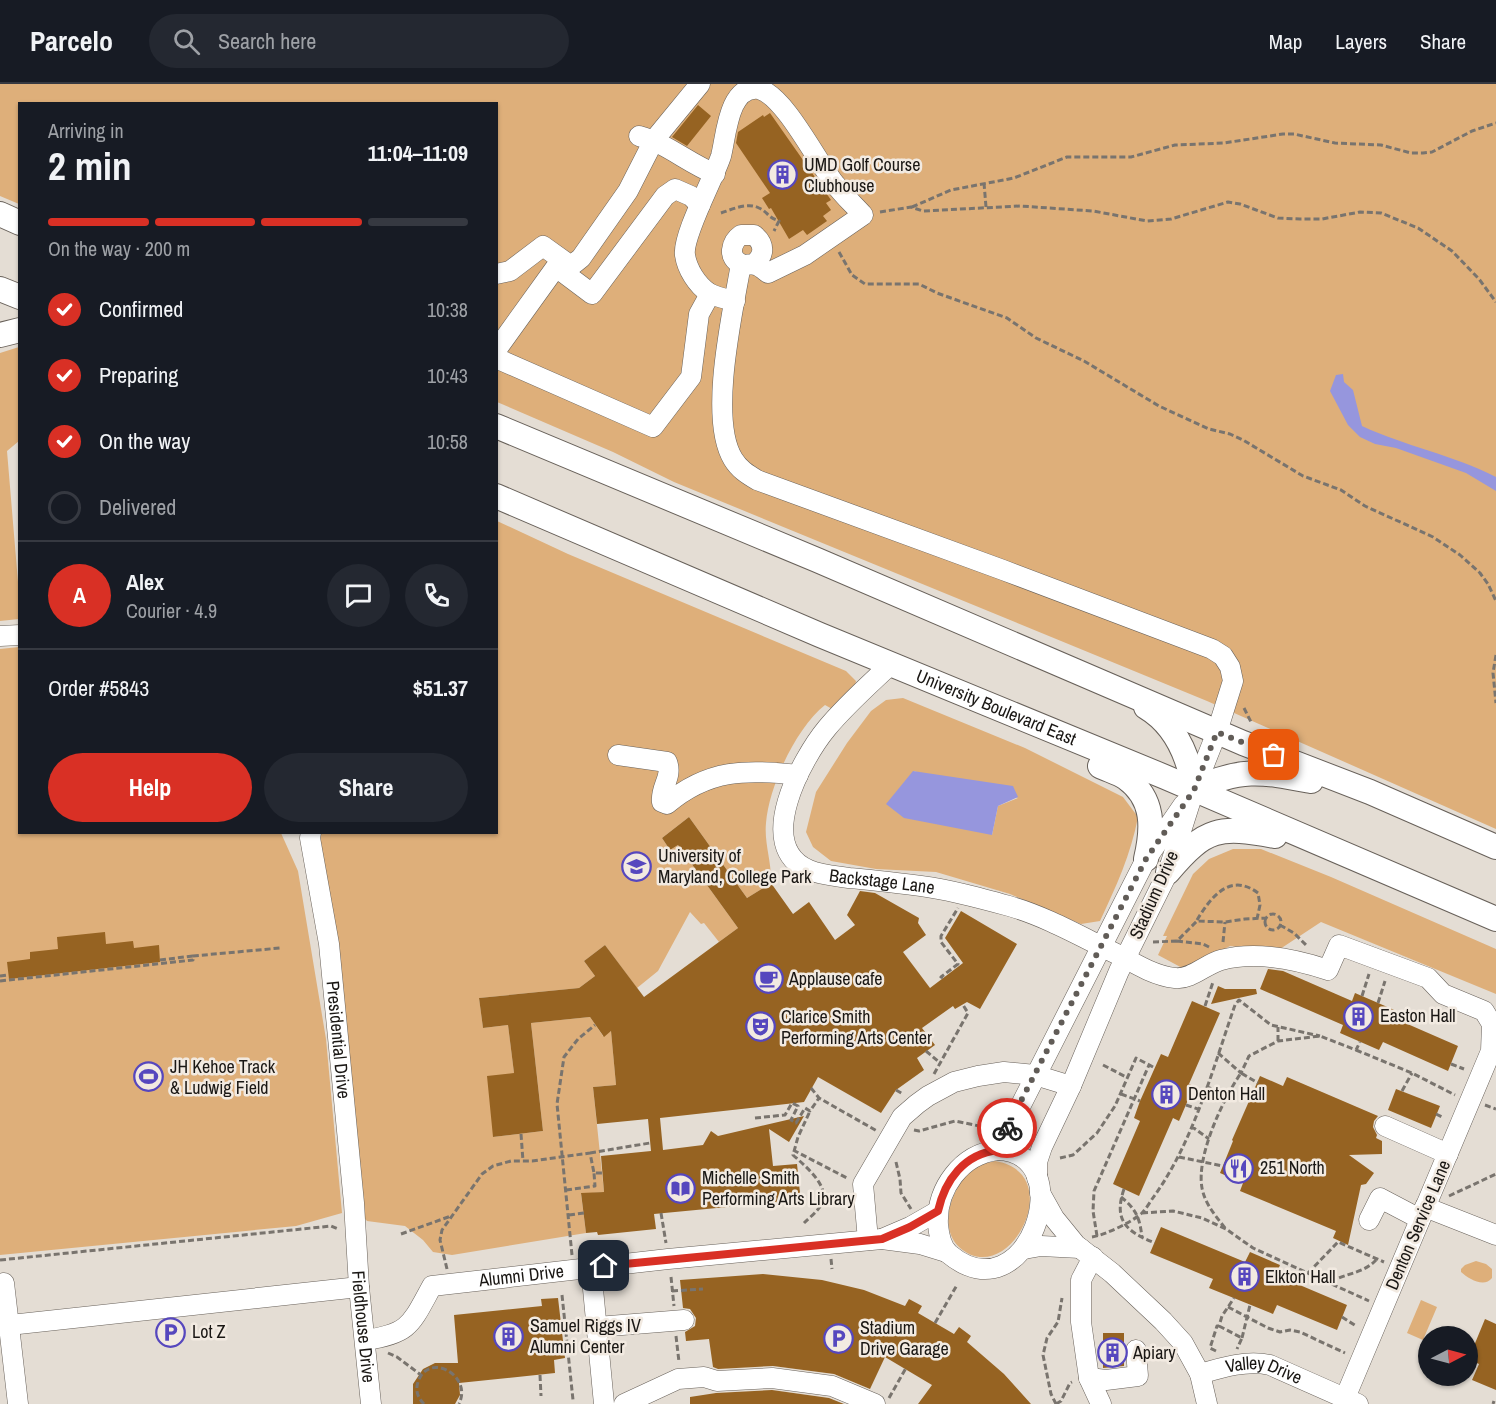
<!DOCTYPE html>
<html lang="en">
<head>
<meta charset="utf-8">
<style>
	:root { --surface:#171b24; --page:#242831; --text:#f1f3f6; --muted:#9ea1a6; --line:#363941; --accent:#d93025 }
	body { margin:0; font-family:"Archivo Narrow",sans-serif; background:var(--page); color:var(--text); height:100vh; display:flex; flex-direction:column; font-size:22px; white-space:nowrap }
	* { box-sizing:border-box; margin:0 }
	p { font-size:20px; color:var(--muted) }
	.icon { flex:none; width:33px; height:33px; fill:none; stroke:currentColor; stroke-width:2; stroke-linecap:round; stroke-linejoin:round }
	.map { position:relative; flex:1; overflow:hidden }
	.details { position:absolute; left:18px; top:18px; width:480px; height:732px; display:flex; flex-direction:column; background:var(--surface); border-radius:0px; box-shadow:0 2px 4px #0004 }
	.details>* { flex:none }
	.needle { width:39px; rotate:84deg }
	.controls { position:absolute; left:1418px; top:1242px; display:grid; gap:12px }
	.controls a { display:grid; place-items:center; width:60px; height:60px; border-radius:50%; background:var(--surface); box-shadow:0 2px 4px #0004; font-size:30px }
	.pin { position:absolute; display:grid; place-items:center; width:51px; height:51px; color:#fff; margin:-26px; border-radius:12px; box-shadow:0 3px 9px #0006 }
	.courier { position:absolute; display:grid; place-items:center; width:60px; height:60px; margin:-30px; border:4px solid #d93025; border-radius:50%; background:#fff; color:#222; box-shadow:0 2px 8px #0007 }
	.head em { font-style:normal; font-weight:800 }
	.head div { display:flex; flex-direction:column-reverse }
	.head { display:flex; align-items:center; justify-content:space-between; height:102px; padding:0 30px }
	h1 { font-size:39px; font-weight:800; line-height:45px }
	.bar { display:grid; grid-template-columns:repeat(4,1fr); gap:9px 6px; align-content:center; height:72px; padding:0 30px }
	.bar i { height:8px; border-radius:4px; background:var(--line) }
	.bar .active { background:var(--accent) }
	.bar p { grid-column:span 4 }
	.line { display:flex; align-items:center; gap:15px; padding:0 30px; border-top:2px solid var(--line) }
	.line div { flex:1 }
	.round { display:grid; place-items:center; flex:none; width:63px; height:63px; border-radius:32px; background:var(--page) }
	ol { padding:0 30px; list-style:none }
	li { display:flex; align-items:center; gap:18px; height:66px }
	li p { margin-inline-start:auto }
	li .icon { padding:6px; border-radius:50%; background:var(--accent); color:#fff; stroke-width:4 }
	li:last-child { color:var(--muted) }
	li i { width:33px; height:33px; border:3px solid var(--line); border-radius:50% }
	.button { display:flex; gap:12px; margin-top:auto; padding:12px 30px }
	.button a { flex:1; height:69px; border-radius:36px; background:var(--accent); color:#fff; font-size:24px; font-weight:800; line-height:69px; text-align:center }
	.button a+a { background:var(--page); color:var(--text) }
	header { display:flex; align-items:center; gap:36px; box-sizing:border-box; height:84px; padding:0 30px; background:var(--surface); border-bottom:2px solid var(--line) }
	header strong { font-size:28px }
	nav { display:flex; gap:33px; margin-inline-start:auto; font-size:21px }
	.search { width:420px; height:54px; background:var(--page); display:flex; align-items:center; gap:15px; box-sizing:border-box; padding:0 21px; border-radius:33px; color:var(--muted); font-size:22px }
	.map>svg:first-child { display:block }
</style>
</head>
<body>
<header>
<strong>Parcelo</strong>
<div class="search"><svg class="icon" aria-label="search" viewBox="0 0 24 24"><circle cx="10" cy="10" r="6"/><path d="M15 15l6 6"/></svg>Search here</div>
<nav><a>Map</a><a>Layers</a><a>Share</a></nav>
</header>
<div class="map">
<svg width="1496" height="1320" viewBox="0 0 1496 1320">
	<rect width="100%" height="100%" fill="#e4ddd4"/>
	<path fill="#deaf7a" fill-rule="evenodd" d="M0 0H1496V745L1207 617 674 398 613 368 497 318 496 20H20L19 120 0 112Z
		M19 263V357L7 367 19 510V535L0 537V269Z
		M497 437 568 470 846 587 856 597 853 610 834 626 825 621C796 644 769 702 766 739 764 759 772 779 771 799L747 814 689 733 662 754 670 766 678 761 738 844 719 858 704 839 701 840 690 828 658 887 637 904 605 861 584 877 595 892 579 904 479 914 483 944 508 941 514 989 493 1053 543 1047 531 939 590 933 603 952 611 947 616 1001 593 1003 604 1108 581 1110 586 1149 452 1171 433 1168 423 1156 405 1142 367 1137 360 1129 320 749 496 748Z
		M19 563 20 748 281 749 298 787 326 955 342 1129 296 1142 0 1171V565Z
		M903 614 1025 664 1123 713 1138 733C1131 770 1116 803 1100 837L1081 840 1010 810 936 788 876 785 831 777 813 763 806 748 816 708 847 659 871 627 886 616ZM913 687 1018 714 998 722 992 751Z
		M1233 765H1261L1331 793 1496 865V910L1321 838 1277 867 1230 862 1186 886 1158 871 1167 852H1163L1193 790 1209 775Z
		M995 1077C1070 1089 1008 1208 959 1163 937 1142 953 1101 973 1085 980 1080 987 1079 995 1077Z
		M1476 1177 1486 1180 1492 1185V1194C1484 1204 1469 1195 1461 1188V1185L1465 1181Z
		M1421 1216 1437 1223 1423 1256 1407 1249Z"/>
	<path fill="#9696dd" d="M1343 290 1344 298 1353 306 1362 342C1405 362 1453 371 1496 393V407L1466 389 1396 364 1375 360 1360 353 1348 341 1330 307 1336 291Z
		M913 687 1013 702 1018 713 998 722 992 751 904 734 886 720Z"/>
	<path fill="#966322" d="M698 21 711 32 687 62 672 53Z
		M770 29 831 116 826 119 831 126 823 132 827 137 807 151 803 146 789 155 771 124 769 125 762 114 770 109 736 59 738 48 763 31 764 33Z
		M689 733 747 814 771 799 793 830 809 818 835 856 855 841 847 831 860 807 875 809 919 834 918 839 926 851 903 868 930 904 963 879 945 854 961 827 1017 860 980 925 967 918 955 925 953 922 922 944 935 961 917 974 924 986 896 1006 881 1029 818 993 804 1018 660 1034 663 1066 703 1061 711 1047 718 1052 804 1032 789 1058 769 1045 773 1082 797 1080 800 1109H790L791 1117 654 1130 656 1145 598 1151 597 1148 586 1149 581 1109 604 1108 601 1072 651 1067 648 1035 597 1040 593 1003 616 1001 611 947 604 953 590 933 531 939 543 1047 493 1053 487 992 514 989 508 941 483 944 479 914 579 904 595 892 584 877 605 861 644 913 738 844 678 761 670 766 662 754Z
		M105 848 106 860 133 857 134 864 159 861 160 878 9 895 7 878 30 875V868L58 865 57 853Z
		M1268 885 1283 887 1352 917 1355 909 1399 928 1396 935 1458 962 1448 987 1383 958 1379 966 1340 949 1343 941 1260 905Z
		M1218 902 1225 905H1256L1257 910 1211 920Z
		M1192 917 1220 929 1189 1000 1194 1002 1179 1037 1173 1034 1139 1112 1113 1100 1140 1037 1134 1034 1140 1017 1161 970 1168 973Z
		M1260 992 1283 1002 1287 993 1378 1032 1374 1037 1373 1043 1377 1051 1376 1054 1382 1057V1070L1349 1071 1374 1089 1366 1100 1361 1101 1348 1161 1333 1154 1336 1147 1240 1107 1243 1099 1220 1089 1233 1057 1232 1056Z
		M1396 1005 1440 1022 1431 1044 1388 1026Z
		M1161 1143 1245 1178 1250 1168 1280 1181 1276 1191 1347 1221 1337 1246 1277 1221 1273 1230 1209 1204 1213 1195 1150 1169Z
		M763 1190 822 1196 864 1206 905 1222 909 1215 922 1222 918 1229 954 1250 959 1243 971 1252 967 1258 1004 1290 1031 1320H918L932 1301 885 1273 870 1305 834 1290 773 1282 718 1285 713 1283 709 1255 686 1257 685 1248 695 1242 696 1234 690 1225 683 1224 680 1196Z
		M558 1214 565 1274 554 1276 555 1289 459 1299 460 1311 455 1320H413V1300L423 1285 435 1279H458L454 1231 542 1222 541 1215Z
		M1485 1235 1496 1240V1306L1472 1296 1479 1280 1472 1277 1475 1271 1471 1269Z
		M1103 1249H1124V1282L1103 1284Z
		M772 1306 829 1314 844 1320H690V1313L716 1309Z"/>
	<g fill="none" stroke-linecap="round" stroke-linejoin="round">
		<defs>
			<g id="minor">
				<path d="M639 52C666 59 688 79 715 90"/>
				<path d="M700 121 691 112 675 105 665 112 592 210 556 183 497 265 498 275 653 343 691 293 699 230 710 210"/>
				<path d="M741 180C733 227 708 334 733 375 739 385 747 390 757 396L1003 486 1212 565 1223 572 1230 583 1233 597 1217 648 1194 706 1168 788 1119 887 1071 1002 1042 1063 1037 1078V1094"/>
				<path d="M496 190 510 187 543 162 571 182 581 174 628 107 654 56 700 0"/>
				<path d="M735 217C727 215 716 213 709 209 697 201 687 185 685 171 682 152 714 94 721 72 726 54 728 0 759 5 785 12 817 78 835 100 843 111 854 121 863 131L805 171 768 189C765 187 760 182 755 181 751 179 746 182 741 180 727 174 731 158 741 151H754C765 160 765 171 754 180"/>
				<path d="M0 552 20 551"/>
				<path id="s1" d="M891 580C869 601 846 621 827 644 802 674 753 763 809 786 821 791 836 792 849 794 873 796 897 799 921 802 951 806 980 814 1009 822 1048 833 1085 855 1121 872 1137 881 1156 892 1175 894 1191 896 1206 880 1221 876 1255 867 1295 875 1328 886L1339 861 1428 894 1443 910 1484 927 1492 940 1491 967 1345 1314"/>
				<path d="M618 671 667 678C673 693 660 703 662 718L667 720C708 685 747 685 798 691"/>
				<path id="s2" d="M311 748 310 754 329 860 354 1119 359 1203 371 1320"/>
				<path d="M1385 1042 1448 1070"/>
				<path d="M998 1066 1146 775 1184 720"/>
				<path d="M998 1066C1083 1069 1027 1235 949 1170 941 1163 939 1151 938 1141 936 1105 961 1070 998 1066Z"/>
				<path d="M1040 1109 1054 1134 1076 1161 1112 1189 1163 1237 1183 1259 1200 1290 1207 1320"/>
				<path d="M1425 1123 1496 1151"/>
				<path d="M1369 1136 1380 1114 1420 1135"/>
				<path d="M882 1155 910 1143 938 1127"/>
				<path d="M868 1156 863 1100 902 1033 917 1020 928 1012 954 998 978 992 1004 988 1035 991 1071 1002"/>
				<path d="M1024 1165 1041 1162 1080 1164"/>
				<path d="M1093 1173 1081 1196V1238L1089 1294 1101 1320"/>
				<path d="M591 1184 604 1320"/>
				<path d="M4 1199 18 1320"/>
				<path d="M0 1242 359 1203"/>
				<path d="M597 1243 684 1236"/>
				<path id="s3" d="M365 1256C410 1250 411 1240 432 1202L668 1175 882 1155 920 1160 946 1168"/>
				<path id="s4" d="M1200 1290C1223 1283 1247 1276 1270 1281L1358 1320"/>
				<path d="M1089 1294 1106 1296 1138 1292 1136 1266"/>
				<path d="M624 1320 678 1295 704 1293 717 1297 772 1294 832 1302 875 1320"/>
			</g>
			<g id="major">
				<path d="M0 130 20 139"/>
				<path d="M0 205 20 213"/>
				<path d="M0 251 20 246"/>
				<path d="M496 342 817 476 1243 659 1370 708 1496 763"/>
				<path id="s5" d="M496 412 820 551 1165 693 1496 835"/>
				<path d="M1146 623C1176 641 1189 673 1194 706"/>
				<path d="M1100 682C1108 686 1119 689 1126 694 1155 715 1153 745 1146 775"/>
				<path d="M1194 706C1240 683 1263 688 1311 697"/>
				<path d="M1168 788C1206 743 1219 742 1275 752"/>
			</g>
		</defs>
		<use href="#minor" stroke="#68615a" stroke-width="21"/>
		<use href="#major" stroke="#68615a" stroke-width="26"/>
		<path stroke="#79746e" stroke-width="3" stroke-dasharray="6 3" stroke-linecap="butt" d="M984 99 986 123
			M912 123 951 106 1014 94 1067 73H1131L1175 61 1224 59 1283 50H1294L1335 59 1381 61 1411 69H1423L1432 68 1472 47 1496 39
			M880 128 911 123 923 127 1020 122 1093 127 1147 137 1171 135 1228 118 1240 120 1278 134 1300 135H1322L1360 128 1381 129 1418 144 1452 167 1479 195 1496 218
			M721 129C733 125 748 118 759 124 768 128 767 133 779 137L774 147
			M839 168 852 191 865 200H919L937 209 1007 234 1036 254 1084 277 1159 322 1209 345 1230 350 1243 356 1303 392 1341 406 1365 422 1433 453 1460 471 1480 489 1488 500 1496 517
			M1496 571 1493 589 1496 619
			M1244 624 1251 638
			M1265 838a8 8 0 1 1 16 0a8 8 0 1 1-16 0Z
			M1197 836C1211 813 1230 788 1258 809L1260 821 1257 835
			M1280 841 1294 849 1307 862
			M1177 857 1203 860 1209 863
			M1153 858 1177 857 1197 837 1225 838 1245 835 1266 834
			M1223 858 1225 838
			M160 876 193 872
			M0 892 8 891
			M943 894 941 893 958 880 941 858V852L958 824
			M0 897 193 876V872L280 864
			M1362 912 1369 890
			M1378 919 1385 897
			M1205 922 1213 898
			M1278 957V943
			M1356 966 1412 989 1455 1011
			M926 967 939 978
			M1218 969 1241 989 1249 972 1278 957 1320 952 1356 966 1360 958
			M1451 980 1464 985
			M1103 981 1128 994
			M934 990 968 929 963 921
			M1206 1002 1226 1013
			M811 1004 819 1014 877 1047
			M896 1006 903 1010
			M1402 1007 1412 989
			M1121 1010 1140 1017
			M1186 1021 1198 1025
			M1485 1021 1496 1025
			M1436 1030 1444 1034
			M755 1034 785 1031 792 1019 798 1022 791 1036 796 1039 805 1024 810 1027 819 1014
			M1191 1042 1209 1055
			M914 1046 919 1047 955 1037 989 1044
			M521 1050 523 1077
			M793 1066 847 1094
			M590 1069 650 1059
			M1179 1073 1223 1082
			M1060 1074 1073 1071 1097 1049 1115 1022 1136 974 1155 984
			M896 1078 900 1095 901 1109 911 1125
			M1124 1105C1113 1137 1127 1148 1155 1159
			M566 1106 595 1102 594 1089
			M1449 1112 1496 1090
			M1121 1113C1136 1125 1140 1134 1142 1154
			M661 1129 666 1159
			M1142 1129 1173 1127 1202 1134 1226 1145 1253 1164 1369 1217
			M569 1131 584 1129
			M804 1139C809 1134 817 1128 821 1121 832 1103 805 1082 793 1071L798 1053 810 1027
			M1225 1144C1215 1131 1205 1120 1202 1104 1196 1072 1223 1015 1241 989L1258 999
			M401 1150 451 1132
			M1097 1152 1093 1127 1094 1107 1149 981
			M1092 1153C1105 1151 1132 1138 1142 1129 1147 1124 1151 1116 1155 1111 1194 1056 1213 984 1235 921L1239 916 1271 941 1320 952
			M572 1171 557 1020 564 973 578 955 595 941
			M831 1175 832 1185
			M0 1176 331 1142 338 1145
			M447 1185 440 1156 442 1146 482 1090 493 1082 511 1077H532L590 1069 594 1089H602
			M1308 1189 1338 1158 1384 1178
			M671 1193 674 1222
			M1331 1198C1345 1189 1363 1190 1376 1176
			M672 1207 703 1205
			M562 1211 573 1316
			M1228 1223 1268 1244 1280 1248 1290 1246 1300 1248 1345 1269
			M1342 1233 1356 1242
			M935 1239 957 1201
			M1219 1242 1242 1254 1237 1265
			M676 1252 679 1278
			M1242 1254 1250 1221
			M1216 1267 1210 1264 1217 1242H1219L1222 1232 1234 1214
			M388 1269 397 1273 421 1291
			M540 1291 541 1312
			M889 1314 906 1284
			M424 1320C418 1314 415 1307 418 1298 428 1267 473 1291 459 1320
			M1056 1320 1051 1310 1043 1271 1047 1254 1058 1238 1062 1214
			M1056 1320 1061 1317 1070 1299 1072 1298
			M1493 1320 1494 1317"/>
		<use href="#minor" stroke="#fff" stroke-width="20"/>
		<use href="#major" stroke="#fff" stroke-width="24"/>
	</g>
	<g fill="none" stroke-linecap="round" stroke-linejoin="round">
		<path stroke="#615c57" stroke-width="6" stroke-dasharray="0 10.8" d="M1007 1044 1146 775 1194 706 1217 648 1274 671"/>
		<path stroke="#d93025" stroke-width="8" d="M604 1182 882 1155 910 1143 938 1127C945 1096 964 1070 998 1066L1007 1044"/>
	</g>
	<defs>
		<symbol id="building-ring" viewBox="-11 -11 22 22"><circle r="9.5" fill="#f2eae1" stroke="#5647be" stroke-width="1.5"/><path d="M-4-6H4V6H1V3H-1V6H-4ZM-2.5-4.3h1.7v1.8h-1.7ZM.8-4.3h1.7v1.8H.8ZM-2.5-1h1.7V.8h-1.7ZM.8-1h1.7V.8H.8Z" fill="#5647be"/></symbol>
		<symbol id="university-ring" viewBox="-11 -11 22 22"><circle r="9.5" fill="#f2eae1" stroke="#5647be" stroke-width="1.5"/><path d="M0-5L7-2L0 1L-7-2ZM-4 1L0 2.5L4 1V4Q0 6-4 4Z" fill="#5647be"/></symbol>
		<symbol id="cafe-ring" viewBox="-11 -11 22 22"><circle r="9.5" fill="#f2eae1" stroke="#5647be" stroke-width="1.5"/><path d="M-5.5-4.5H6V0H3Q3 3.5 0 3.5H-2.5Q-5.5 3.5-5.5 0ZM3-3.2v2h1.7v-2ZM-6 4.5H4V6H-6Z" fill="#5647be"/></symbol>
		<symbol id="theatre-ring" viewBox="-11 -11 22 22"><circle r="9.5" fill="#f2eae1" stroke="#5647be" stroke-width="1.5"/><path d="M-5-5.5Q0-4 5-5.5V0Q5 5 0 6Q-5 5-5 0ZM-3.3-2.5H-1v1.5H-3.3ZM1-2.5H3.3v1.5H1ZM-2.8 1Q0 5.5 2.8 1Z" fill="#5647be"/></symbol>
		<symbol id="stadium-ring" viewBox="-11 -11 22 22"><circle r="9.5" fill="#f2eae1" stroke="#5647be" stroke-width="1.5"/><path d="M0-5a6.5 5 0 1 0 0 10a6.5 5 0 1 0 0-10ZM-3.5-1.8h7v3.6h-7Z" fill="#5647be"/></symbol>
		<symbol id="restaurant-ring" viewBox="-11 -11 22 22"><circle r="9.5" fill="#f2eae1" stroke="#5647be" stroke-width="1.5"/><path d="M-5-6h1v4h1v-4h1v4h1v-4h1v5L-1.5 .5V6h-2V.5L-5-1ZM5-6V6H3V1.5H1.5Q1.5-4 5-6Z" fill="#5647be"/></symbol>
		<symbol id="library-ring" viewBox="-11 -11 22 22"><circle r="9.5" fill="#f2eae1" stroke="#5647be" stroke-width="1.5"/><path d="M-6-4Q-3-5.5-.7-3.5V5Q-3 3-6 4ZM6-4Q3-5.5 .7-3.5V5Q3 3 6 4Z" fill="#5647be"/></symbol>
		<symbol id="parking-ring" viewBox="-11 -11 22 22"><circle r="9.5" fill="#f2eae1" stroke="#5647be" stroke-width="1.5"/><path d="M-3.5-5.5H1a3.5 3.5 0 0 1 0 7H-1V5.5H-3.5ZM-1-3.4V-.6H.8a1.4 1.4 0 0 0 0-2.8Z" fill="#5647be"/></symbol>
	</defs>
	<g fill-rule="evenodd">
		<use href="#building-ring" x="766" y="74" width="33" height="33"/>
		<use href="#university-ring" x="620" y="766" width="33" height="33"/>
		<use href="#cafe-ring" x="752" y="878" width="33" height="33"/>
		<use href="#building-ring" x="1342" y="916" width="33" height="33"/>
		<use href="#theatre-ring" x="744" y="926" width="33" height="33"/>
		<use href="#stadium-ring" x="132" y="976" width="33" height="33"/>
		<use href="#building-ring" x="1150" y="994" width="33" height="33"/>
		<use href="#restaurant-ring" x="1222" y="1068" width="33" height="33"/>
		<use href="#library-ring" x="664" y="1088" width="33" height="33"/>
		<use href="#building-ring" x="1228" y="1176" width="33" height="33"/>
		<use href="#parking-ring" x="154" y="1232" width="33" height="33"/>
		<use href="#building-ring" x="492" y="1236" width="33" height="33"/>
		<use href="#parking-ring" x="822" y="1238" width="33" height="33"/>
		<use href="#building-ring" x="1096" y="1252" width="33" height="33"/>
	</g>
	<g text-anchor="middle" stroke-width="5" stroke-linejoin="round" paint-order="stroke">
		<g font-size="18" fill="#1a1714" stroke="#f2eae1" text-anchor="start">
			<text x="804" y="87">UMD Golf Course<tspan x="804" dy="21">Clubhouse</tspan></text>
			<text x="658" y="778">University of<tspan x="658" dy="21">Maryland, College Park</tspan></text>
			<text x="789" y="901">Applause cafe</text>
			<text x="1380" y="938">Easton Hall</text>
			<text x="781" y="939">Clarice Smith<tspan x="781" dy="21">Performing Arts Center</tspan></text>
			<text x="170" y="989">JH Kehoe Track<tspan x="170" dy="21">&amp; Ludwig Field</tspan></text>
			<text x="1188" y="1016">Denton Hall</text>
			<text x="1260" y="1090">251 North</text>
			<text x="702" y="1100">Michelle Smith<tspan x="702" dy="21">Performing Arts Library</tspan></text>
			<text x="1265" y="1199">Elkton Hall</text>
			<text x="530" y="1248">Samuel Riggs IV<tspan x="530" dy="21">Alumni Center</tspan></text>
			<text x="860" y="1250">Stadium<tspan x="860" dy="21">Drive Garage</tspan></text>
			<text x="192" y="1254">Lot Z</text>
			<text x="1133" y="1275">Apiary</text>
		</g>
		<g font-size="18" fill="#1a1714" stroke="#f2eae1">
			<text dy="6" stroke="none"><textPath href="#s5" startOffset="543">University Boulevard East</textPath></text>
			<text dy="6" stroke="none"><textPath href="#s1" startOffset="328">Backstage Lane</textPath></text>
			<text transform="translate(1154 811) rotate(-66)" y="6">Stadium Drive</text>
			<text dy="6" stroke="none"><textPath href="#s2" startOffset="210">Presidential Drive</textPath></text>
			<text transform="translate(1418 1141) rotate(-67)" y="6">Denton Service Lane</text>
			<text dy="6" stroke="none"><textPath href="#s3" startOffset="182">Alumni Drive</textPath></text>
			<text dy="6" stroke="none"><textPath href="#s2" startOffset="498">Fieldhouse Drive</textPath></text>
			<text dy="6" stroke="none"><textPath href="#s4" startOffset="66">Valley Drive</textPath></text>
		</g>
	</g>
</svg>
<div class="controls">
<a><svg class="needle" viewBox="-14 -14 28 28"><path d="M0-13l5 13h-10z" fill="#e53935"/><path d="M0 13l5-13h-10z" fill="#9ea1a6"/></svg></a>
</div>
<div class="pin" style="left:1274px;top:671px;background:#ea580c"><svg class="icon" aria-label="bag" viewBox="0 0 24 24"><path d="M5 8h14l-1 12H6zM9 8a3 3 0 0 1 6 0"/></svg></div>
<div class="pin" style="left:604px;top:1182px;background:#1f2937"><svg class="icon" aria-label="home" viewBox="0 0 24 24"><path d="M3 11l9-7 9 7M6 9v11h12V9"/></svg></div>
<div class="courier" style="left:1007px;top:1044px"><svg class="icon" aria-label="bike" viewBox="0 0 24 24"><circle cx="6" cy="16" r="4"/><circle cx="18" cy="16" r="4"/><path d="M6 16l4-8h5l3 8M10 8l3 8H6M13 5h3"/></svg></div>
<section class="details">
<div class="head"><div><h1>2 min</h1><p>Arriving in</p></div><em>11:04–11:09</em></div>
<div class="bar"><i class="active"></i><i class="active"></i><i class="active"></i><i></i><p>On the way · 200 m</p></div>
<ol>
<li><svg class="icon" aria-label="check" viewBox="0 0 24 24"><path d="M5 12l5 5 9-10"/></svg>Confirmed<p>10:38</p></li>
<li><svg class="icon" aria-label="check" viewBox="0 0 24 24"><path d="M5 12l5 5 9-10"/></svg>Preparing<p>10:43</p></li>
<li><svg class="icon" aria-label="check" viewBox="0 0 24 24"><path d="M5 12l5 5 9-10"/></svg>On the way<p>10:58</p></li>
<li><i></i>Delivered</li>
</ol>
<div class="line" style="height:108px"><b class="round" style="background:var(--accent);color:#fff">A</b><div><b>Alex</b><p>Courier · 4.9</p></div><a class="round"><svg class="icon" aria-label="chat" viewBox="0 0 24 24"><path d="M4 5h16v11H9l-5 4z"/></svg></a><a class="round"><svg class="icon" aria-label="phone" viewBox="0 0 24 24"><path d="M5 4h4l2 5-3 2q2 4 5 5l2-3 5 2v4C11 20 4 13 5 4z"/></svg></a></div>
<div class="line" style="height:78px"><div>Order #5843</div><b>$51.37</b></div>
<div class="button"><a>Help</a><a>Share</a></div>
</section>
</div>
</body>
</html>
